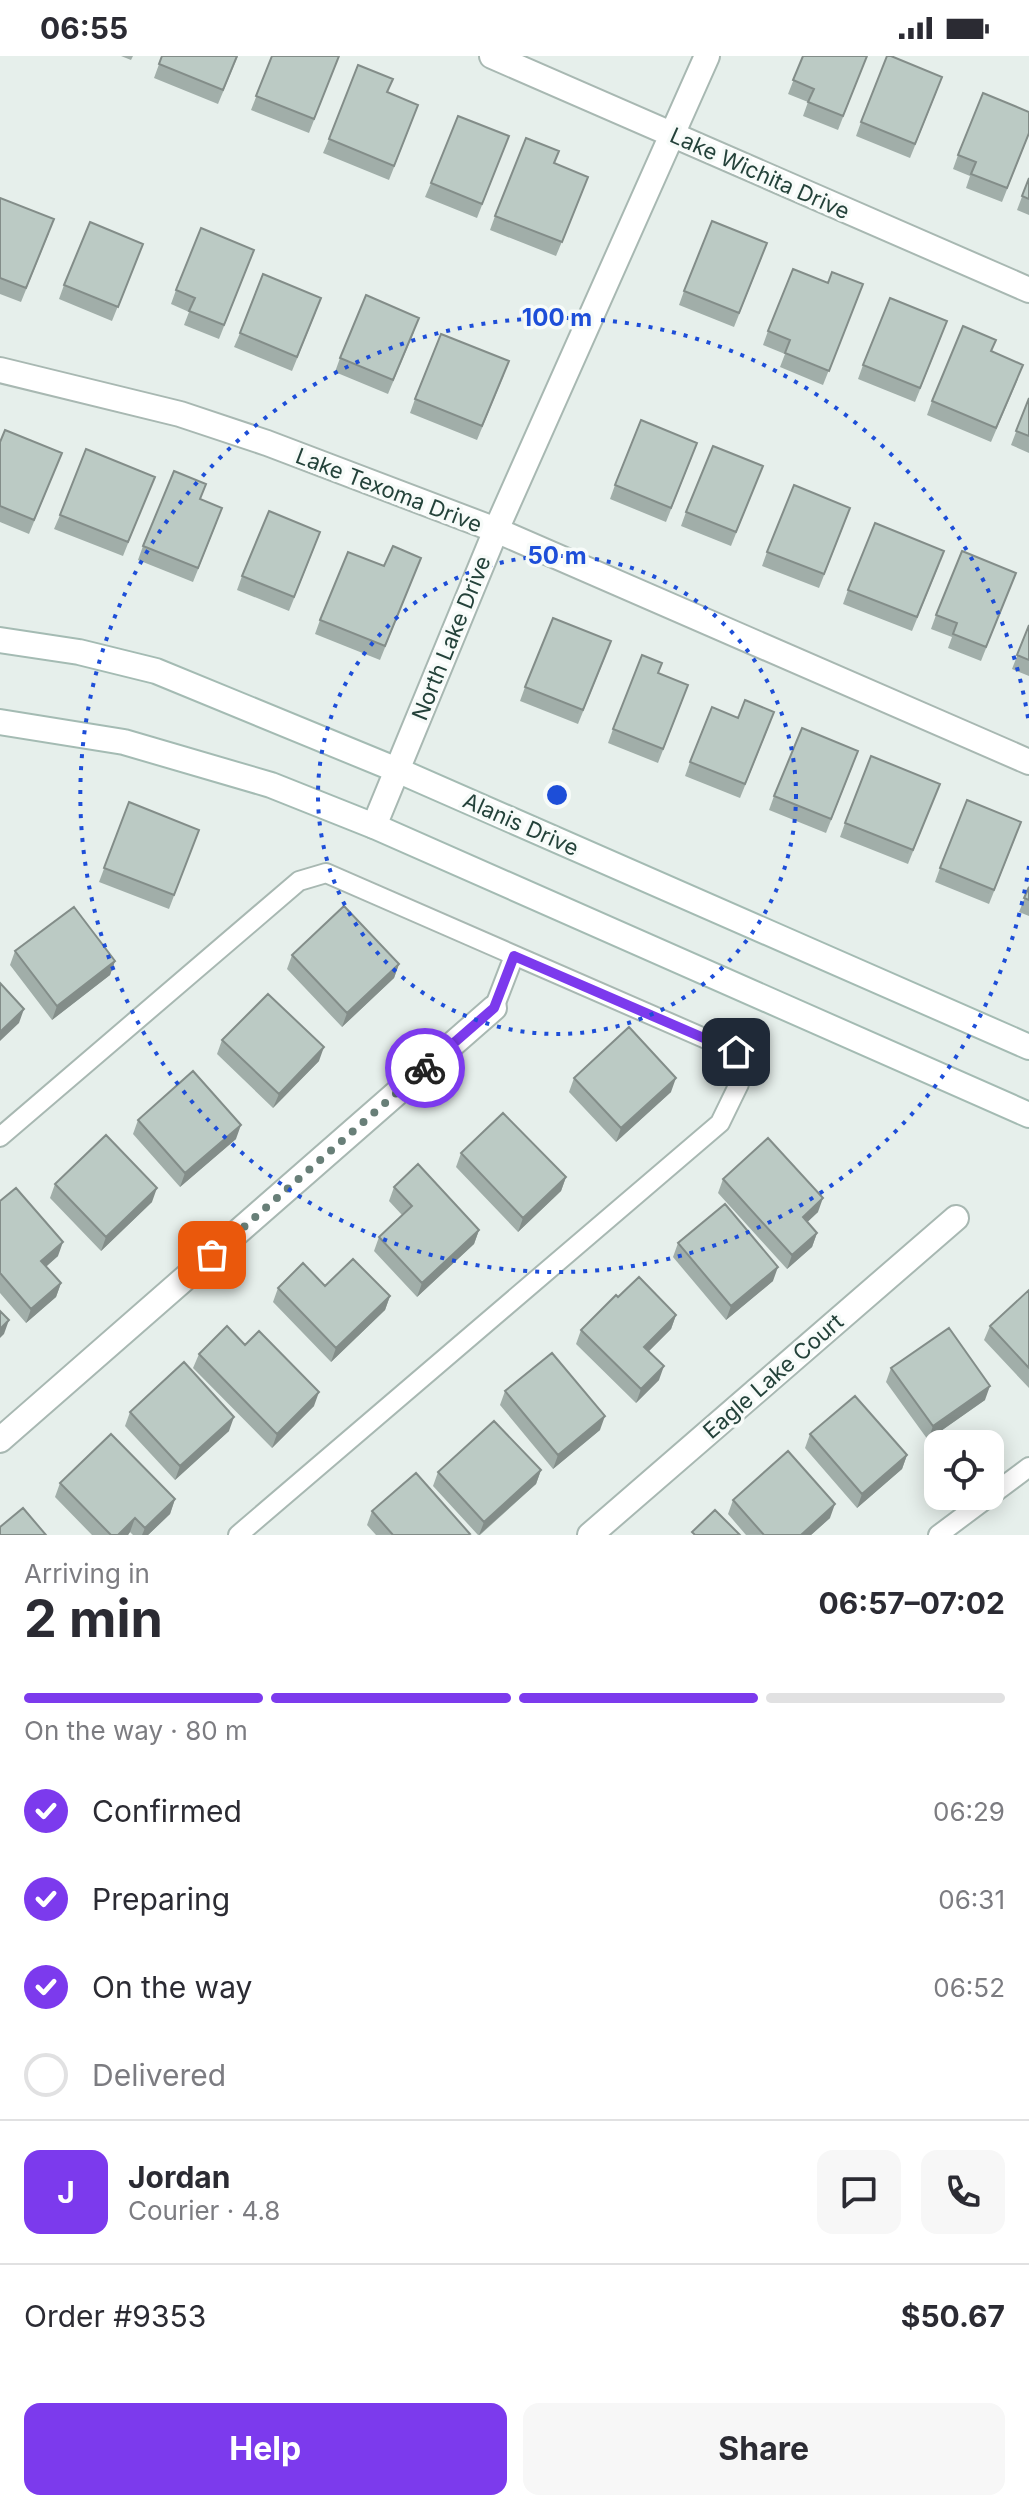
<!DOCTYPE html>
<html lang="en">
<head>
<meta charset="utf-8">
<style>
	:root { --surface:#fff; --page:#f7f7f7; --text:#2b2b33; --muted:#7c7c81; --line:#e1e1e2; --accent:#7c3aed }
	body { margin:0; font-family:Inter,sans-serif; background:var(--page); color:var(--text); height:100vh; display:flex; flex-direction:column; font-size:30px; white-space:nowrap }
	* { box-sizing:border-box; margin:0 }
	p { font-size:26px; color:var(--muted) }
	.icon { flex:none; width:44px; height:44px; fill:none; stroke:currentColor; stroke-width:2; stroke-linecap:round; stroke-linejoin:round }
	.map { position:relative; height:1479px; overflow:hidden }
	.sheet { display:flex; flex-direction:column; background:var(--surface); flex:1 }
	.sheet>* { flex:none }
	.controls { position:absolute; left:924px; top:1374px; display:grid; gap:16px }
	.controls a { display:grid; place-items:center; width:80px; height:80px; border-radius:16px; background:var(--surface); box-shadow:0 4px 20px #0003; font-size:40px }
	.pin { position:absolute; display:grid; place-items:center; width:68px; height:68px; color:#fff; margin:-34px; border-radius:16px; box-shadow:0 4px 12px #0006 }
	.courier { position:absolute; display:grid; place-items:center; width:80px; height:80px; margin:-40px; border:6px solid #7c3aed; border-radius:50%; background:#fff; color:#222; box-shadow:0 2px 10px #0007 }
	.head em { font-style:normal; font-weight:700 }
	.head div { display:flex; flex-direction:column-reverse }
	.head { display:flex; align-items:center; justify-content:space-between; height:136px; padding:0 24px }
	h1 { font-size:52px; font-weight:700; line-height:60px }
	.bar { display:grid; grid-template-columns:repeat(4,1fr); gap:12px 8px; align-content:center; height:96px; padding:0 24px }
	.bar i { height:10px; border-radius:6px; background:var(--line) }
	.bar .selected { background:var(--accent) }
	.bar p { grid-column:span 4 }
	.line { display:flex; align-items:center; gap:20px; padding:0 24px; border-top:2px solid var(--line) }
	.line div { flex:1 }
	.round { display:grid; place-items:center; flex:none; width:84px; height:84px; border-radius:16px; background:var(--page) }
	ol { padding:0 24px; list-style:none }
	li { display:flex; align-items:center; gap:24px; height:88px }
	li p { margin-inline-start:auto }
	li .icon { padding:8px; border-radius:50%; background:var(--accent); color:#fff; stroke-width:4 }
	li:last-child { color:var(--muted) }
	li i { width:44px; height:44px; border:4px solid var(--line); border-radius:50% }
	.primary-button { display:flex; gap:16px; margin-top:auto; padding:16px 24px }
	.primary-button a { flex:1; height:92px; border-radius:16px; background:var(--accent); color:#fff; font-size:32px; font-weight:700; line-height:92px; text-align:center }
	.primary-button a+a { background:var(--page); color:var(--text) }
	.status { display:flex; justify-content:space-between; align-items:center; height:56px; padding:0 40px; background:var(--surface); direction:ltr }
	.status svg { height:22px; fill:currentColor }
	.map>svg:first-child { display:block }
</style>
</head>
<body>
<div class="status"><b>06:55</b><svg viewBox="0 0 49 12"><path d="M0 12V9h3v3zM5 12V6h3v6zM10 12V3h3v9zM15 12V0h3v12zM26 1h20v11H26zM47 4h2v5h-2z"/></svg></div>
<div class="map">
<svg width="1029" height="1479" viewBox="0 0 1029 1479">
	<rect width="100%" height="100%" fill="#e6efeb"/>
	<g fill="none" stroke-linecap="round" stroke-linejoin="round">
		<defs>
			<path id="service" d="M494 952 514 900
				M0 1081 299 825 326 817 736 996 739 1028 720 1067 238 1479
				M938 1479 1029 1411"/>
			<path id="minor" d="M492 0 1029 234
				M0 314 180 358 267 387 496 474 1029 706
				M374 770 496 474 707 0
				M0 1384 494 952
				M590 1479 956 1162"/>
			<path id="secondary" d="M0 584 79 596 156 615 397 714 1029 991
				M0 666 124 686 271 729 374 770 1029 1059"/>
		</defs>
		<use href="#service" stroke="#a8b8b2" stroke-width="22"/>
		<use href="#minor" stroke="#a8b8b2" stroke-width="28"/>
		<use href="#secondary" stroke="#a4bbb3" stroke-width="28"/>
		<use href="#service" stroke="#fff" stroke-width="18"/>
		<use href="#minor" stroke="#fff" stroke-width="24"/>
		<use href="#secondary" stroke="#fff" stroke-width="24"/>
	</g>
	<path fill="#a1aea9" d="M121 0H133L131 4Z
		M162 0H238L218 48 154 22Z
		M272 0H339L309 77 251 54Z
		M803 0H867L838 74 803 60 808 46 788 38Z
		M937 35 910 102 856 80 861 66Z
		M388 36 413 63 389 124 323 97 329 83Z
		M1029 78 1002 146 966 132 970 120 953 113 958 99Z
		M509 80 477 162 425 141 431 127Z
		M554 107 583 135 556 200 490 174 495 160Z
		M1029 122V159L1017 154Z
		M0 142 49 177 21 246 0 238Z
		M143 188 112 265 59 243 64 229Z
		M254 194 219 283 184 269 189 256 171 248 176 234Z
		M762 201 734 271 679 249 684 235Z
		M828 227 863 228 823 329 780 311 785 298 763 289 768 275Z
		M316 256 292 315 234 291 240 277Z
		M414 276 388 338 335 316 340 302Z
		M942 279 915 346 858 323 863 309Z
		M991 296 1018 323 991 386 927 359 932 345Z
		M504 319 477 384 410 357 415 343Z
		M1029 342V397L1011 389Z
		M0 386 62 397 29 478 0 466Z
		M692 401 666 466 610 443 615 429Z
		M763 410 731 490 681 470 686 456Z
		M149 435 123 500 54 473 60 459Z
		M200 444 217 466 193 526 138 504 143 490Z
		M845 466 819 532 762 510 767 496Z
		M315 490 289 555 237 534 242 520Z
		M421 502 380 604 315 578 320 564 384 510Z
		M939 509 912 575 843 548 848 534Z
		M1016 517 981 605 948 592 952 581 931 573 936 559Z
		M1029 569V620L1012 613Z
		M606 599 578 668 520 645 525 631Z
		M658 617 683 643 658 707 608 687 613 673Z
		M769 670 740 742 685 720 690 706Z
		M853 709 826 777 769 754 774 740Z
		M940 728 908 808 840 781 845 767Z
		M129 746 199 774 169 853 99 826Z
		M1016 780 989 848 935 826 940 812Z
		M1029 831V860L1019 856Z
		M15 895 115 905 110 919 52 964 10 909Z
		M292 899 399 908 394 922 342 971 287 913Z
		M222 984 319 1005 273 1052 217 998Z
		M574 1022 671 1036 616 1086 569 1036Z
		M138 1064 236 1083 180 1131 133 1078Z
		M461 1097 566 1121 561 1135 518 1176 456 1111Z
		M723 1123 818 1156 807 1166 817 1177 812 1191 787 1213 718 1137Z
		M55 1128 152 1146 101 1195 50 1142Z
		M394 1131 479 1174 474 1188 417 1241 374 1195 379 1181 402 1159 389 1145Z
		M0 1145 58 1200 46 1211 61 1227 56 1241 26 1267 0 1237Z
		M678 1187 773 1225 726 1264 673 1201Z
		M325 1230 390 1240 385 1254 331 1306 273 1246 278 1232Z
		M1029 1234V1332L984 1284 990 1270Z
		M618 1241 676 1259 671 1273 649 1295 659 1324 636 1347 576 1288 581 1274Z
		M245 1289 314 1350 272 1392 193 1312 199 1298Z
		M891 1312 985 1344 928 1384 886 1326Z
		M505 1335 600 1374 553 1413 500 1349Z
		M130 1356 229 1375 175 1424 125 1370Z
		M810 1378 907 1399 902 1413 857 1452 805 1392Z
		M541 1414 536 1428 480 1479H478L433 1430 438 1416Z
		M60 1427 175 1443 170 1458 148 1479H133L130 1476 128 1479H92L55 1441Z
		M733 1444 830 1462 811 1479H746L728 1458Z
		M372 1455 470 1478 469 1479H376L367 1469Z"/>
	<path fill="#838d89" d="M115 905 110 919 52 964 57 950Z
		M399 908 394 922 342 971 347 957Z
		M24 953 19 967 0 985V976Z
		M324 991 319 1005 273 1052 279 1038Z
		M676 1022 671 1036 616 1086 621 1072Z
		M241 1069 236 1083 180 1131 185 1117Z
		M566 1121 561 1135 518 1176 523 1162Z
		M157 1132 152 1146 101 1195 106 1181Z
		M823 1142 818 1156 798 1175 803 1161Z
		M479 1174 474 1188 417 1241 422 1227Z
		M817 1177 812 1191 787 1213 792 1199Z
		M63 1186 58 1200 36 1219 41 1205Z
		M778 1211 773 1225 726 1264 731 1250Z
		M61 1227 56 1241 26 1267 31 1253Z
		M390 1240 385 1254 331 1306 336 1292Z
		M676 1259 671 1273 639 1305 644 1291Z
		M9 1264 4 1278 0 1282V1273Z
		M664 1310 659 1324 636 1347 641 1333Z
		M990 1330 985 1344 928 1384 933 1370Z
		M319 1336 314 1350 272 1392 277 1378Z
		M605 1360 600 1374 553 1413 558 1399Z
		M234 1361 229 1375 175 1424 180 1410Z
		M907 1399 902 1413 857 1452 862 1438Z
		M541 1414 536 1428 479 1479 484 1466Z
		M175 1443 170 1458 148 1479H142L145 1472Z
		M835 1448 830 1462 811 1479H801Z
		M135 1462 130 1476 128 1479H118Z"/>
	<path fill="#bbcac4" stroke="#838d89" stroke-width="2" d="M162 0H237L223 34 159 8Z
		M272 0H339L314 63 256 40Z
		M803 0H867L843 60 808 46 814 33 793 24Z
		M887 0H891L942 21 915 88 861 66Z
		M358 9 393 23 387 36 418 49 394 110 329 83Z
		M983 37 1029 56V77L1007 132 971 118 976 106 958 99Z
		M458 60 509 80 482 148 431 127Z
		M526 82 559 95 554 107 588 121 562 186 495 160Z
		M1029 122V143L1022 140Z
		M0 142 54 163 26 232 0 222Z
		M712 165 767 187 739 257 684 235Z
		M90 166 143 188 118 251 64 229Z
		M201 172 254 194 224 269 189 255 195 242 176 234Z
		M793 213 828 227 832 216 863 228 829 315 785 297 790 284 768 275Z
		M263 218 321 242 297 301 240 277Z
		M366 239 419 262 393 324 340 302Z
		M890 242 947 265 920 332 863 309Z
		M963 270 996 284 991 295 1023 309 996 372 932 345Z
		M441 278 509 305 482 370 415 343Z
		M1029 342V380L1016 375Z
		M641 364 697 387 671 452 615 429Z
		M5 374 62 397 34 464 0 450V386Z
		M713 390 763 410 736 476 686 456Z
		M86 393 155 421 128 486 60 459Z
		M174 415 206 428 200 443 222 452 198 512 143 490Z
		M794 429 850 452 824 518 767 496Z
		M269 455 320 476 294 541 242 520Z
		M875 467 944 495 917 561 848 534Z
		M393 490 421 502 385 590 320 564 348 496 384 510Z
		M962 495 1016 517 986 591 953 578 957 567 936 559Z
		M553 562 611 585 583 654 525 631Z
		M1029 569V604L1017 599Z
		M642 599 662 607 658 617 688 629 663 693 613 673Z
		M745 644 774 656 745 728 690 706 712 651 738 662Z
		M802 672 858 695 831 763 774 740Z
		M871 700 940 728 913 794 845 767Z
		M967 744 1021 766 994 834 940 812Z
		M129 746 199 774 174 839 104 812Z
		M1029 831V844L1024 842Z
		M344 850 399 908 347 957 292 899Z
		M74 851 115 905 57 950 15 895Z
		M0 927 24 953 0 976Z
		M268 938 324 991 279 1038 222 984Z
		M629 971 676 1022 621 1072 574 1022Z
		M193 1015 241 1069 185 1117 138 1064Z
		M503 1057 566 1121 523 1162 461 1097Z
		M106 1079 157 1132 106 1181 55 1128Z
		M768 1082 823 1142 803 1161 817 1177 792 1199 723 1123Z
		M418 1108 479 1174 422 1227 379 1181 412 1150 394 1131Z
		M16 1132 63 1186 41 1205 61 1227 31 1253 0 1217V1145Z
		M725 1148 778 1211 731 1250 678 1187Z
		M353 1203 390 1240 336 1292 278 1232 303 1207 325 1230Z
		M639 1221 676 1259 644 1291 664 1310 641 1333 581 1274 616 1239 618 1241Z
		M1029 1234V1312L990 1270Z
		M0 1255 9 1264 0 1273Z
		M227 1270 245 1289 259 1275 319 1336 277 1378 199 1298Z
		M949 1272 990 1330 933 1370 891 1312Z
		M552 1297 605 1360 558 1399 505 1335Z
		M184 1306 234 1361 180 1410 130 1356Z
		M855 1340 907 1399 862 1438 810 1378Z
		M494 1365 541 1414 484 1466 438 1416Z
		M111 1378 175 1443 145 1472 135 1462 118 1479H111L60 1427Z
		M788 1395 835 1448 801 1479H764L733 1444Z
		M416 1417 470 1478 468 1479H393L372 1455Z
		M23 1452 46 1479H0V1471Z
		M715 1454 740 1479H695L692 1476Z"/>
	<g fill="none" stroke-linecap="round" stroke-linejoin="round">
		<path stroke="#687f78" stroke-width="8" stroke-dasharray="0 14.4" d="M212 1199 425 1012"/>
		<path stroke="#7c3aed" stroke-width="10" d="M425 1012 494 952 514 900 736 996"/>
	</g>
	<g fill="none" stroke="#1d4ed8" stroke-width="4" stroke-dasharray="4 8">
		<circle cx="557" cy="739" r="239"/>
		<path d="M1029 810A477 477 0 1 1 1029 668"/>
	</g>
	<g text-anchor="middle" stroke-width="7" stroke-linejoin="round" paint-order="stroke">
		<g font-size="22" fill="#24423a" stroke="#f7fbf9">
			<text transform="translate(760 117) rotate(24)" y="8">Lake Wichita Drive</text>
			<text transform="translate(389 434) rotate(21)" y="8">Lake Texoma Drive</text>
			<text transform="translate(451 582) rotate(-68)" y="8">North Lake Drive</text>
			<text transform="translate(521 768) rotate(24)" y="8">Alanis Drive</text>
			<text transform="translate(773 1320) rotate(-41)" y="8">Eagle Lake Court</text>
		</g>
	</g>
	<circle cx="557" cy="739" r="12" fill="#1d4ed8" stroke="#f7fbf9" stroke-width="4"/>
	<g font-size="24" text-anchor="middle" font-weight="bold" fill="#1d4ed8" stroke="#f7fbf9" stroke-width="7" stroke-linejoin="round" paint-order="stroke">
		<text x="557" y="270">100 m</text>
		<text x="557" y="508">50 m</text>
	</g>
</svg>
<div class="controls">
<a><svg class="icon" aria-label="locate" viewBox="0 0 24 24"><circle cx="12" cy="12" r="6"/><path d="M12 2v4M12 18v4M2 12h4M18 12h4"/></svg></a>
</div>
<div class="pin" style="left:212px;top:1199px;background:#ea580c"><svg class="icon" aria-label="bag" viewBox="0 0 24 24"><path d="M5 8h14l-1 12H6zM9 8a3 3 0 0 1 6 0"/></svg></div>
<div class="pin" style="left:736px;top:996px;background:#1f2937"><svg class="icon" aria-label="home" viewBox="0 0 24 24"><path d="M3 11l9-7 9 7M6 9v11h12V9"/></svg></div>
<div class="courier" style="left:425px;top:1012px"><svg class="icon" aria-label="bike" viewBox="0 0 24 24"><circle cx="6" cy="16" r="4"/><circle cx="18" cy="16" r="4"/><path d="M6 16l4-8h5l3 8M10 8l3 8H6M13 5h3"/></svg></div>
</div>
<section class="sheet">
<div class="head"><div><h1>2 min</h1><p>Arriving in</p></div><em>06:57–07:02</em></div>
<div class="bar"><i class="selected"></i><i class="selected"></i><i class="selected"></i><i></i><p>On the way · 80 m</p></div>
<ol>
<li><svg class="icon" aria-label="check" viewBox="0 0 24 24"><path d="M5 12l5 5 9-10"/></svg>Confirmed<p>06:29</p></li>
<li><svg class="icon" aria-label="check" viewBox="0 0 24 24"><path d="M5 12l5 5 9-10"/></svg>Preparing<p>06:31</p></li>
<li><svg class="icon" aria-label="check" viewBox="0 0 24 24"><path d="M5 12l5 5 9-10"/></svg>On the way<p>06:52</p></li>
<li><i></i>Delivered</li>
</ol>
<div class="line" style="height:144px"><b class="round" style="background:var(--accent);color:#fff">J</b><div><b>Jordan</b><p>Courier · 4.8</p></div><a class="round"><svg class="icon" aria-label="chat" viewBox="0 0 24 24"><path d="M4 5h16v11H9l-5 4z"/></svg></a><a class="round"><svg class="icon" aria-label="phone" viewBox="0 0 24 24"><path d="M5 4h4l2 5-3 2q2 4 5 5l2-3 5 2v4C11 20 4 13 5 4z"/></svg></a></div>
<div class="line" style="height:104px"><div>Order #9353</div><b>$50.67</b></div>
<div class="primary-button"><a>Help</a><a>Share</a></div>
</section>
</body>
</html>
